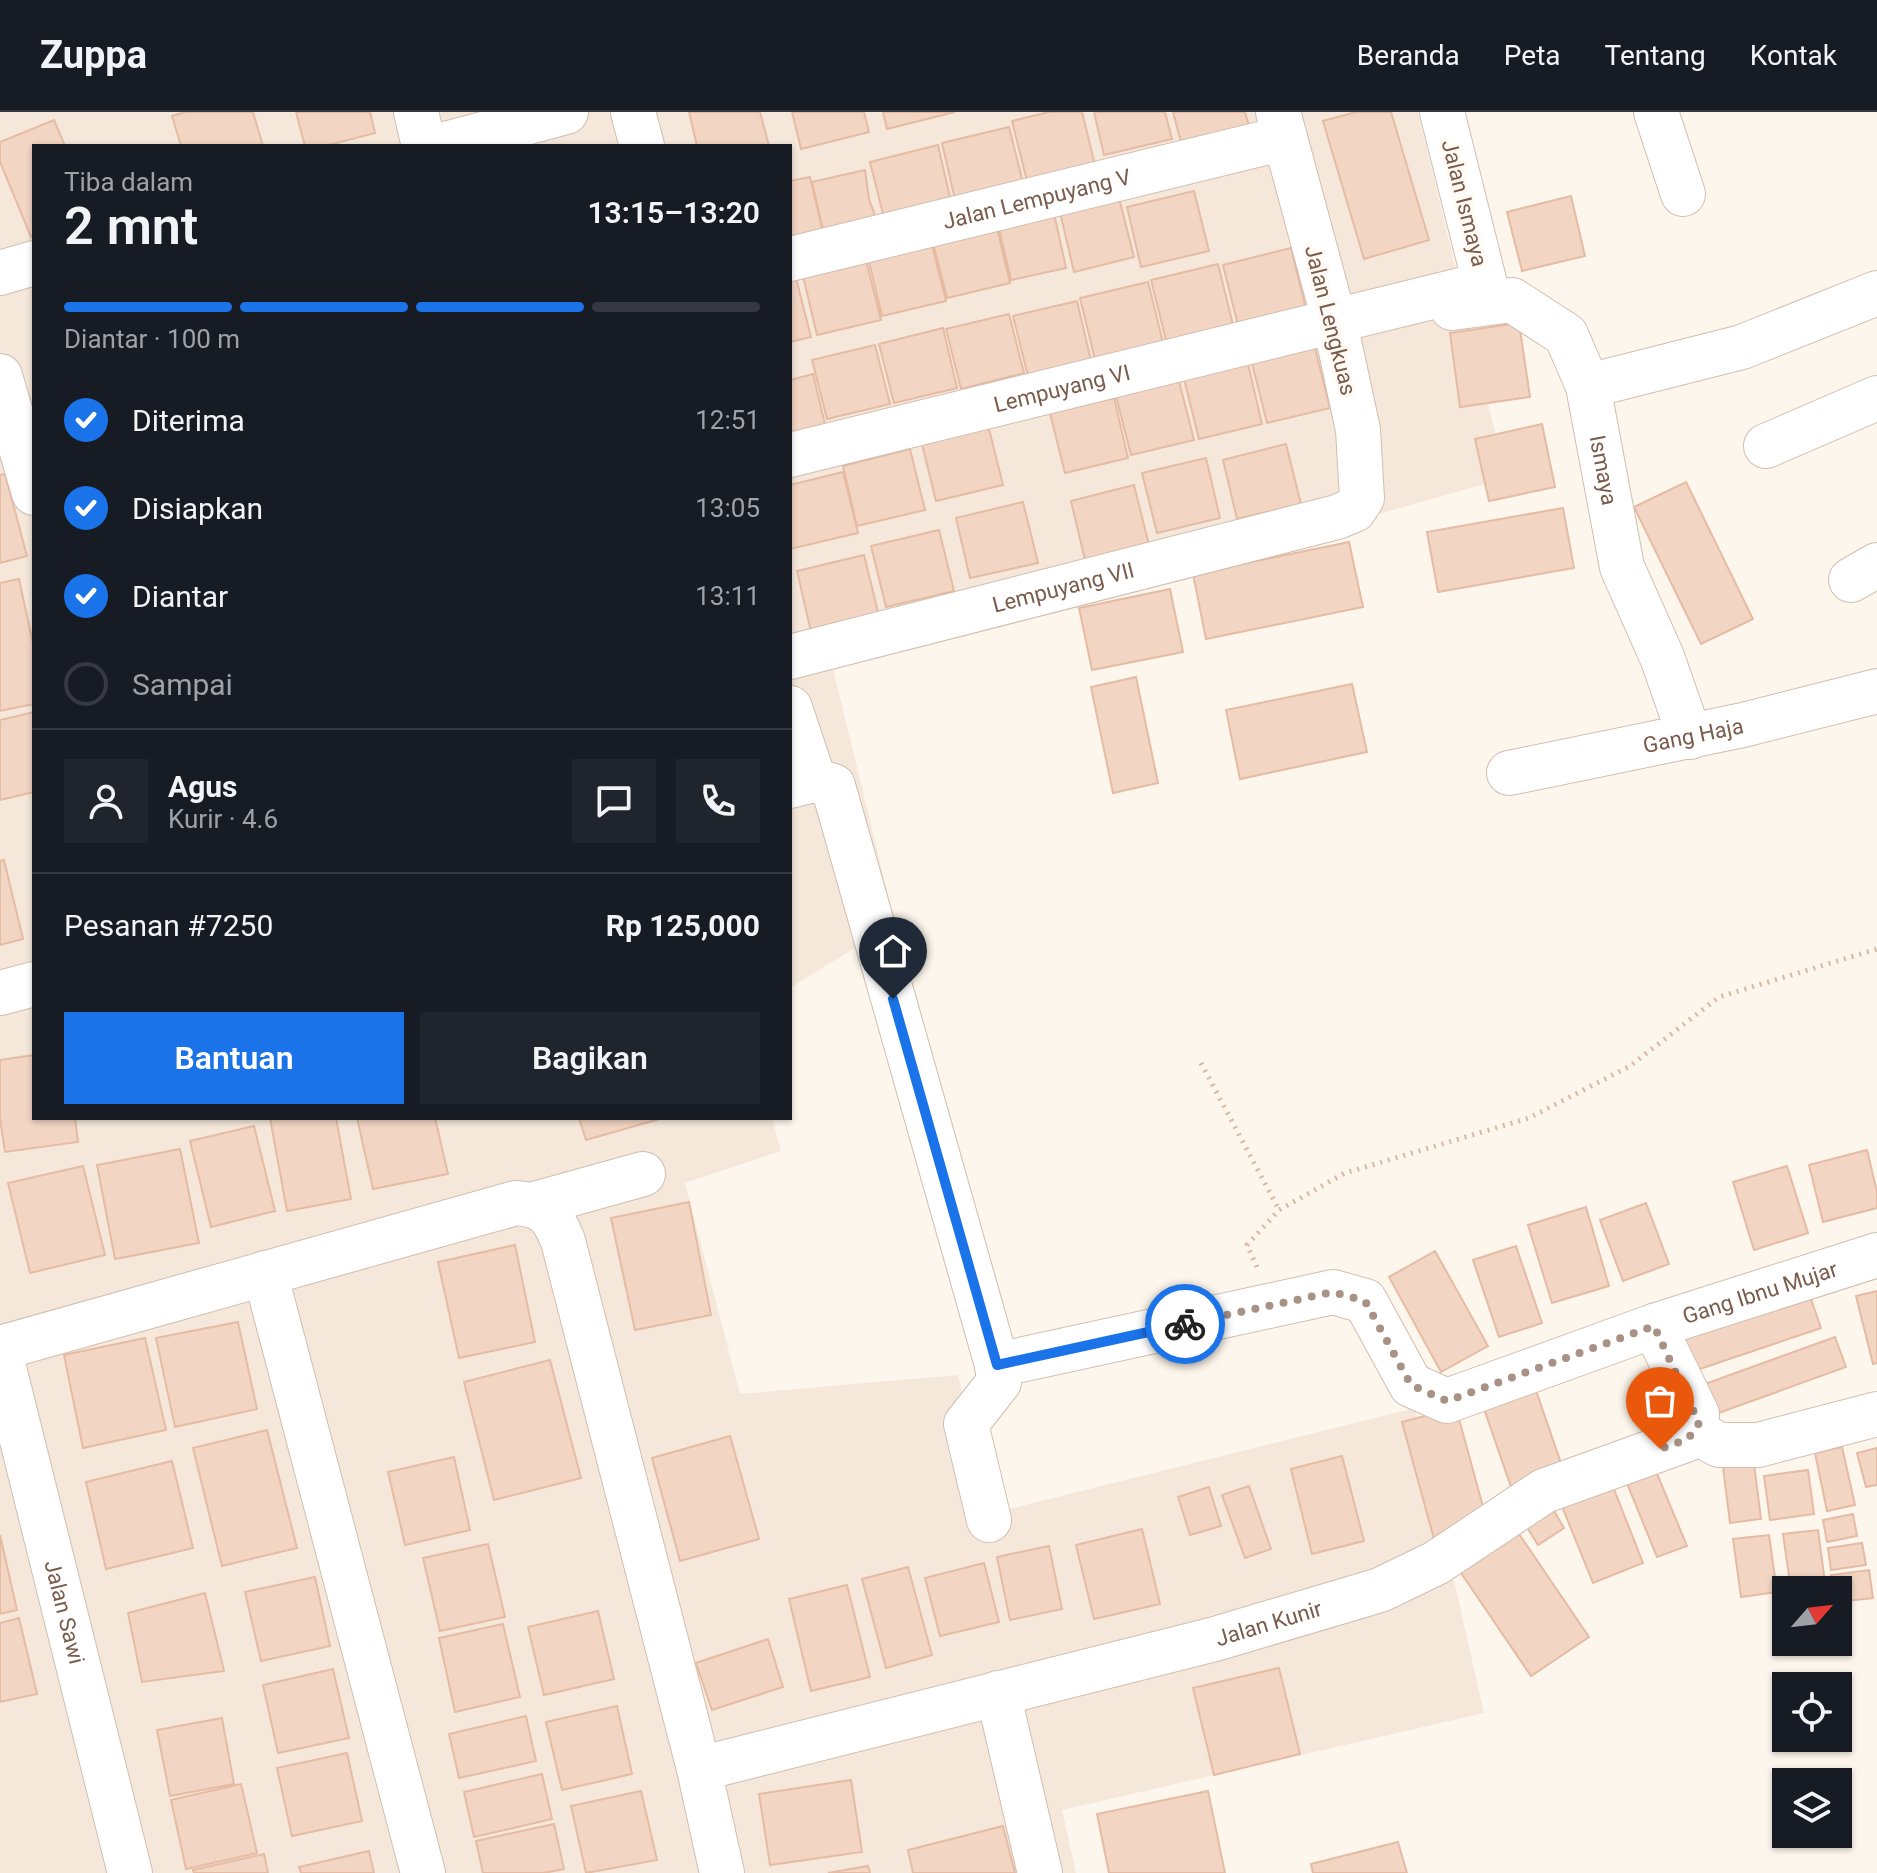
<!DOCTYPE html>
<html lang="id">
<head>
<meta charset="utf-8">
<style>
	:root { --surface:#171b24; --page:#20242c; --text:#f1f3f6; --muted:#9ea1a6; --line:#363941; --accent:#1a73e8 }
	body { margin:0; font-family:Roboto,sans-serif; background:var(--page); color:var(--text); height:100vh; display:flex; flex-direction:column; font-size:30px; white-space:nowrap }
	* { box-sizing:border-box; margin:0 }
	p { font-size:26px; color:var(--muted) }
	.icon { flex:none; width:44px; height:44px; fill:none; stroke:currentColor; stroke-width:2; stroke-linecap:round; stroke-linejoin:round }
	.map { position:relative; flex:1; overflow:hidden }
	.drawer { position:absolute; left:32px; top:32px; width:760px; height:976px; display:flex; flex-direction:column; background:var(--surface); border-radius:0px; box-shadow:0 2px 6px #0004 }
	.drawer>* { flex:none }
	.needle { width:52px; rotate:62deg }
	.fabs { position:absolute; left:1772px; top:1464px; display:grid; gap:16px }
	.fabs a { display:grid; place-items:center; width:80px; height:80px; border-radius:0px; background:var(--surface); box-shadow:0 2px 6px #0004; font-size:40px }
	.pin { position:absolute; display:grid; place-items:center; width:68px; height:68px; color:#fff; margin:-82px -34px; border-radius:50% 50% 50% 0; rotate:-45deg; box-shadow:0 0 8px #0007 }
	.pin .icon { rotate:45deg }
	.courier { position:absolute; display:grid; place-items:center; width:80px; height:80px; margin:-40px; border:6px solid #1a73e8; border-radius:50%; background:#fff; color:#222; box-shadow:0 2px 10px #0007 }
	.summary em { font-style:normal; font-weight:600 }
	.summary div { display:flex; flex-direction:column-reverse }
	.summary { display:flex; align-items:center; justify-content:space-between; height:136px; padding:0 32px }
	h1 { font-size:52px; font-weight:600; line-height:60px }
	.bar { display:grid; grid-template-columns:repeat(4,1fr); gap:12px 8px; align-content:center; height:96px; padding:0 32px }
	.bar i { height:10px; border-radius:6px; background:var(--line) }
	.bar .selected { background:var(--accent) }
	.bar p { grid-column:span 4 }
	.line { display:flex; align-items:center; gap:20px; padding:0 32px; border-top:2px solid var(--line) }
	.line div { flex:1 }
	.round { display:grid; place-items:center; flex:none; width:84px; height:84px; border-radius:0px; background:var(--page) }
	ol { padding:0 32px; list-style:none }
	li { display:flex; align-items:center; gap:24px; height:88px }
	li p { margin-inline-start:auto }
	li .icon { padding:8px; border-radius:50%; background:var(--accent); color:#fff; stroke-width:4 }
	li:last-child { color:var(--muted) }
	li i { width:44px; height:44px; border:4px solid var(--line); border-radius:50% }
	.button { display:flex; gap:16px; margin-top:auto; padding:16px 32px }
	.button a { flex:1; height:92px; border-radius:0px; background:var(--accent); color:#fff; font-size:32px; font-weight:600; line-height:92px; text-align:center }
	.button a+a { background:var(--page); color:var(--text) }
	header { display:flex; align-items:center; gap:48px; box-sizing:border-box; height:112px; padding:0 40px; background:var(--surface); border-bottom:2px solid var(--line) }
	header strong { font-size:38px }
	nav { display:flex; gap:44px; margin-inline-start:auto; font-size:28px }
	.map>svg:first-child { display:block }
</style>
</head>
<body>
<header>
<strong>Zuppa</strong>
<nav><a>Beranda</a><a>Peta</a><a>Tentang</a><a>Kontak</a></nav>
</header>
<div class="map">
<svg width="1877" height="1761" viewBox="0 0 1877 1761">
	<rect width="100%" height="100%" fill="#fdf6ec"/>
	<path fill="#f5e8da" d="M0 0H1418L1506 366 833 557 895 811 790 876V34H34V1006H772L781 1039 685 1071 740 1282 958 1263 989 1402 1415 1296 1484 1601 1062 1698 1076 1761H0Z"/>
	<path fill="#f3d5c3" stroke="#e6bba3" stroke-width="2" d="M185 0H253L263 34H181L172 4Z
		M296 0H370L375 21 325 34H305Z
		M689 0H760L769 34H697Z
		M792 0H864L869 20 801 37Z
		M883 0H955L887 17Z
		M1049 0H1082L1095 53 1027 69 1012 9Z
		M1094 0H1165L1172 27 1104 43Z
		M1173 0H1245L1250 17 1182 34Z
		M1356 0H1391L1429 128 1364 147 1323 9Z
		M54 8 65 34H34V124L31 125 0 50V30Z
		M1009 15 1024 75 956 92 942 31Z
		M938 33 952 94 885 110 870 50Z
		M865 58 869 87 880 117 826 130 812 70Z
		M810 65 824 125 790 133V69Z
		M1194 79 1209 139 1141 155 1127 95Z
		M1571 84 1585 144 1522 159 1507 100Z
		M1119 86 1134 145 1074 160 1060 100Z
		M1053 97 1066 156 1011 168 997 108Z
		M996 112 1010 171 947 186 932 127Z
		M931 129 946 189 882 204 868 145Z
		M1291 136 1306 197 1238 213 1223 153Z
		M866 148 881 208 817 223 803 164Z
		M1218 152 1233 213 1166 228 1151 168Z
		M796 166 811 225 790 230V167Z
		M1148 170 1163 231 1095 247 1080 186Z
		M1077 189 1091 249 1028 264 1013 204Z
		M1009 202 1024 261 961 277 946 217Z
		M1519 211 1530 285 1460 295 1450 221Z
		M943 216 957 276 894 291 879 232Z
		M875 233 890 292 827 307 812 248Z
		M1315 236 1330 296 1267 311 1252 251Z
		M1248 252 1262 312 1199 327 1184 267Z
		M813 262 827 321 790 330V268Z
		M1179 269 1194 328 1131 343 1116 284Z
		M1114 286 1128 346 1065 361 1050 301Z
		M1542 312 1555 375 1489 389 1475 327Z
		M988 313 1003 373 936 389 921 328Z
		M1286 332 1301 392 1237 407 1223 348Z
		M910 337 925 398 857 414 843 354Z
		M1206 346 1220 406 1157 421 1142 361Z
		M843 360 858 421 790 437V373Z
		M5 362 27 444 0 451V363Z
		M1686 370 1753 507 1701 532 1634 395Z
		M1134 373 1149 433 1085 448 1071 389Z
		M1023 390 1038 451 970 466 956 406Z
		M1563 396 1574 456 1438 480 1427 420Z
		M939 418 954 479 886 495 871 434Z
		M1349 430 1363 495 1206 527 1193 462Z
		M864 443 879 504 811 520 797 459Z
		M19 467 34 536V592L0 599V471Z
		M1170 477 1183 540 1092 558 1079 496Z
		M1136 565 1158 671 1113 681 1091 575Z
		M1352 572 1367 640 1240 667 1226 598Z
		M34 600V680L0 688V608Z
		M4 748 23 827 0 833V749Z
		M34 943V1006H75L78 1030 5 1040 0 1007V948Z
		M270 1006H336L351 1087 287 1099Z
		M357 1006H435L448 1062 373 1077Z
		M579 1006H663L586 1028Z
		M254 1014 275 1099 211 1115 190 1029Z
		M180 1037 199 1131 115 1147 97 1053Z
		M1867 1038 1877 1080V1096L1823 1110 1809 1053Z
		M83 1054 105 1143 30 1161 8 1071Z
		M1787 1054 1808 1121 1754 1138 1733 1070Z
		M689 1090 711 1203 635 1218 611 1106Z
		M1646 1091 1669 1152 1623 1169 1600 1108Z
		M1586 1095 1609 1174 1552 1191 1528 1113Z
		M515 1133 535 1230 459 1246 438 1150Z
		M1516 1134 1542 1211 1499 1225 1473 1148Z
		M1435 1139 1488 1234 1441 1260 1389 1165Z
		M1877 1179V1251L1873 1252 1856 1184Z
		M1809 1181 1821 1216 1694 1259 1682 1225Z
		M238 1210 257 1297 175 1315 156 1226Z
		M1835 1225 1846 1255 1713 1303 1702 1273Z
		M145 1226 166 1318 83 1336 64 1243Z
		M550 1248 581 1366 494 1388 464 1270Z
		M1532 1267 1563 1357 1511 1375 1480 1285Z
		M1456 1296 1488 1413 1434 1427 1402 1310Z
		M267 1318 297 1436 222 1454 193 1336Z
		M730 1324 759 1427 680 1449 652 1346Z
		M1842 1335 1855 1393 1827 1399 1815 1341Z
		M1877 1336V1373L1866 1375 1857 1341Z
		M1342 1344 1364 1429 1312 1442 1291 1357Z
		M454 1345 470 1418 405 1433 388 1360Z
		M172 1349 193 1436 106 1457 86 1370Z
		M1653 1352 1687 1434 1657 1445 1624 1364Z
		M1754 1352 1761 1407 1730 1411 1723 1355Z
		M1808 1358 1814 1402 1770 1408 1764 1364Z
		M1610 1367 1643 1451 1593 1471 1559 1387Z
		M1249 1374 1271 1437 1245 1446 1222 1383Z
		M1209 1375 1221 1414 1190 1423 1178 1385Z
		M1547 1387 1564 1416 1538 1433 1520 1404Z
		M1853 1402 1857 1424 1827 1430 1823 1408Z
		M1515 1416 1589 1525 1531 1564 1457 1455Z
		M1142 1417 1160 1492 1094 1507 1076 1433Z
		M1818 1418 1826 1478H1791L1783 1422Z
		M0 1423 17 1498 0 1502Z
		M1769 1423 1777 1480 1741 1485 1733 1427Z
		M1862 1431 1866 1453 1831 1458 1828 1436Z
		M488 1432 505 1505 440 1519 423 1446Z
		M1049 1434 1062 1497 1010 1508 997 1445Z
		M984 1451 999 1510 940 1524 925 1466Z
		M908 1455 932 1543 886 1556 862 1467Z
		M1869 1458 1873 1486 1838 1490V1478H1833L1831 1463Z
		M315 1465 330 1534 261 1549 245 1480Z
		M847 1473 870 1565 811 1579 789 1487Z
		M205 1481 224 1559 142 1570 128 1501Z
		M598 1499 614 1567 544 1583 528 1515Z
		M19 1506 37 1582 0 1590V1511Z
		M503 1512 520 1585 455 1600 439 1526Z
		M768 1527 783 1575 712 1598 696 1551Z
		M1279 1556 1300 1642 1214 1663 1193 1576Z
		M333 1557 349 1626 278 1641 263 1573Z
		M617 1594 632 1662 562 1678 546 1610Z
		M526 1604 536 1649 459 1666 449 1622Z
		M222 1606 234 1672 170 1684 157 1618Z
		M347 1641 362 1709 292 1724 277 1656Z
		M542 1662 552 1707 474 1725 464 1680Z
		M851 1668 862 1740 770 1753 759 1682Z
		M241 1672 257 1741 186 1757 171 1688Z
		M641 1679 657 1748 586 1761 571 1694Z
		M1208 1679 1225 1761H1109L1097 1702Z
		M554 1712 564 1757 544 1761H483L476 1729Z
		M1003 1714 1015 1761H913L908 1738Z
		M1398 1730 1407 1761H1313L1311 1752Z
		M369 1739 374 1761H301L299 1755Z
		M264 1742 268 1761H194L193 1758Z
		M868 1754 870 1761H828Z"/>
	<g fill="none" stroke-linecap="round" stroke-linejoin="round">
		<defs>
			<g id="minor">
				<path d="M416 0 424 34"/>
				<path d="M633 0 642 34"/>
				<path d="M1656 0 1683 82"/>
				<path d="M438 34 566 0"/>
				<path id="s1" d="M790 147 1285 26"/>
				<path d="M0 161 34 151"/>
				<path id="s2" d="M1452 196 1512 188 1566 223 1588 274 1622 455 1662 545 1690 625"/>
				<path d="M0 264 34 381"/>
				<path d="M1588 274 1742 235 1877 181"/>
				<path d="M1766 334 1877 286"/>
				<path id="s3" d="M790 343 1485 172 1442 0"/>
				<path d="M1851 468 1877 453"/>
				<path id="s4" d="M790 545 1337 405 1354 398 1362 386 1358 318 1335 211 1278 0"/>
				<path d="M790 596 814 668"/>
				<path id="s5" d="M1509 661 1743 613 1877 579"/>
				<path id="s6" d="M790 674 814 668 833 674 997 1253 1333 1180 1365 1189 1411 1273 1447 1289 1654 1214 1877 1143"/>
				<path d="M0 881 34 872"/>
				<path d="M535 1092 643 1062"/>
				<path d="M265 1161 423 1761"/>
				<path d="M0 1236 516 1091C545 1093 553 1104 563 1129L699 1657 722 1761"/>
				<path id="s7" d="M0 1240 130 1761"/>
				<path d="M1696 1320 1719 1333H1758L1877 1302"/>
				<path d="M989 1408 966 1312 999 1270 997 1253"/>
				<path d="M998 1581 1040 1761"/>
				<path id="s8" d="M699 1657 1215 1527 1380 1478 1436 1451 1544 1379 1688 1327 1696 1320 1697 1302 1654 1214"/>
			</g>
		</defs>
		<use href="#minor" stroke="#d1beb0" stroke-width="46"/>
		<path stroke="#d9b8a5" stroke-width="5" stroke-dasharray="2 6" stroke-linecap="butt" d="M1201 951 1279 1098
			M1257 1155 1247 1133 1279 1098 1345 1061 1529 1006 1630 954 1719 885 1877 837"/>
		<use href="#minor" stroke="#fff" stroke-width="44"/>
	</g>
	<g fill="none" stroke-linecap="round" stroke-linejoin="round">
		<path stroke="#a89285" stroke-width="8" stroke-dasharray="0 14.4" d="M1185 1212 1333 1180 1365 1189 1411 1273 1447 1289 1654 1214 1699 1311 1688 1327 1660 1337"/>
		<path stroke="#1a73e8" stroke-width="10" d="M893 887 997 1253 1185 1212"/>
	</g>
	<g text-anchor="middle" stroke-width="7" stroke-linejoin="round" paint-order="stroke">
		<g font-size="22" fill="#7a5c4d" stroke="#fffaf3">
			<text dy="8" stroke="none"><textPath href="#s1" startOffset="254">Jalan Lempuyang V</textPath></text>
			<text transform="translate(1465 91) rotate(76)" y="8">Jalan Ismaya</text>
			<text transform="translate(1331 208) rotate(76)" y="8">Jalan Lengkuas</text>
			<text dy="8" stroke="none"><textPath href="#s3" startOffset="280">Lempuyang VI</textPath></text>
			<text dy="8" stroke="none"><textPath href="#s2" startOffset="266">Ismaya</textPath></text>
			<text dy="8" stroke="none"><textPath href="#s4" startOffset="282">Lempuyang VII</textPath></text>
			<text dy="8" stroke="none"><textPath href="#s5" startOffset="188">Gang Haja</textPath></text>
			<text dy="8" stroke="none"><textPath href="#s6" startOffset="1490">Gang Ibnu Mujar</textPath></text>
			<text dy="8" stroke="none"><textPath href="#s7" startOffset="268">Jalan Sawi</textPath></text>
			<text dy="8" stroke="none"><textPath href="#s8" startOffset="588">Jalan Kunir</textPath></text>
		</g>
	</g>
</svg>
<div class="fabs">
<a><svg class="needle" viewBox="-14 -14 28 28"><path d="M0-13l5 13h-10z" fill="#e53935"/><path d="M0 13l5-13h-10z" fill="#9ea1a6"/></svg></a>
<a><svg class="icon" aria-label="locate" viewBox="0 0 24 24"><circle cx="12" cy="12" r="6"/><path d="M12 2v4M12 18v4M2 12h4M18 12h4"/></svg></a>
<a><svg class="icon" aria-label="layers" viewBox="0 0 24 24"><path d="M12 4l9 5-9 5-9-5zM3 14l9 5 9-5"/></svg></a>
</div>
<div class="pin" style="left:1660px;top:1337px;background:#ea580c"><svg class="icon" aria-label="bag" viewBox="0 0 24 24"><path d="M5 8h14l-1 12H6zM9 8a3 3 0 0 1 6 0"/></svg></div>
<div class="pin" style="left:893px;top:887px;background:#1f2937"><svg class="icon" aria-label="home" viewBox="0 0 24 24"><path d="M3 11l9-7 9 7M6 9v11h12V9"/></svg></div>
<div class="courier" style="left:1185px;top:1212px"><svg class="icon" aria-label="bike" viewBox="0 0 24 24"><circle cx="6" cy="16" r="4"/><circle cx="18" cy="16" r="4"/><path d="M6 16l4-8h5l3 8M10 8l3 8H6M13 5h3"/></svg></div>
<section class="drawer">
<div class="summary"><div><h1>2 mnt</h1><p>Tiba dalam</p></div><em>13:15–13:20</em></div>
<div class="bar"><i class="selected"></i><i class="selected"></i><i class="selected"></i><i></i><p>Diantar · 100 m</p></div>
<ol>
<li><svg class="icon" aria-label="check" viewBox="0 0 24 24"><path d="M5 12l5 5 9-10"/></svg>Diterima<p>12:51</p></li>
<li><svg class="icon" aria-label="check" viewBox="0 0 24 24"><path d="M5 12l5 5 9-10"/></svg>Disiapkan<p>13:05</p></li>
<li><svg class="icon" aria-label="check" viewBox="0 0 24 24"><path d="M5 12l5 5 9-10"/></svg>Diantar<p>13:11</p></li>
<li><i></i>Sampai</li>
</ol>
<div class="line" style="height:144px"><a class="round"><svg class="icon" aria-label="person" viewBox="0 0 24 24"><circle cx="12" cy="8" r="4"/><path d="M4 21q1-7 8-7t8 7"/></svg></a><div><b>Agus</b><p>Kurir · 4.6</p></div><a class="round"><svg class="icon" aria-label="chat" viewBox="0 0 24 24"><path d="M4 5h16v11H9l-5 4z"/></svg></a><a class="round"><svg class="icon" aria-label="phone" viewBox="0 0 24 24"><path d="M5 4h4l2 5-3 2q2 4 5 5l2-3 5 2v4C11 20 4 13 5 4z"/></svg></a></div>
<div class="line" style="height:104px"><div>Pesanan #7250</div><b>Rp 125,000</b></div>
<div class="button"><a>Bantuan</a><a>Bagikan</a></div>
</section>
</div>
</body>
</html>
